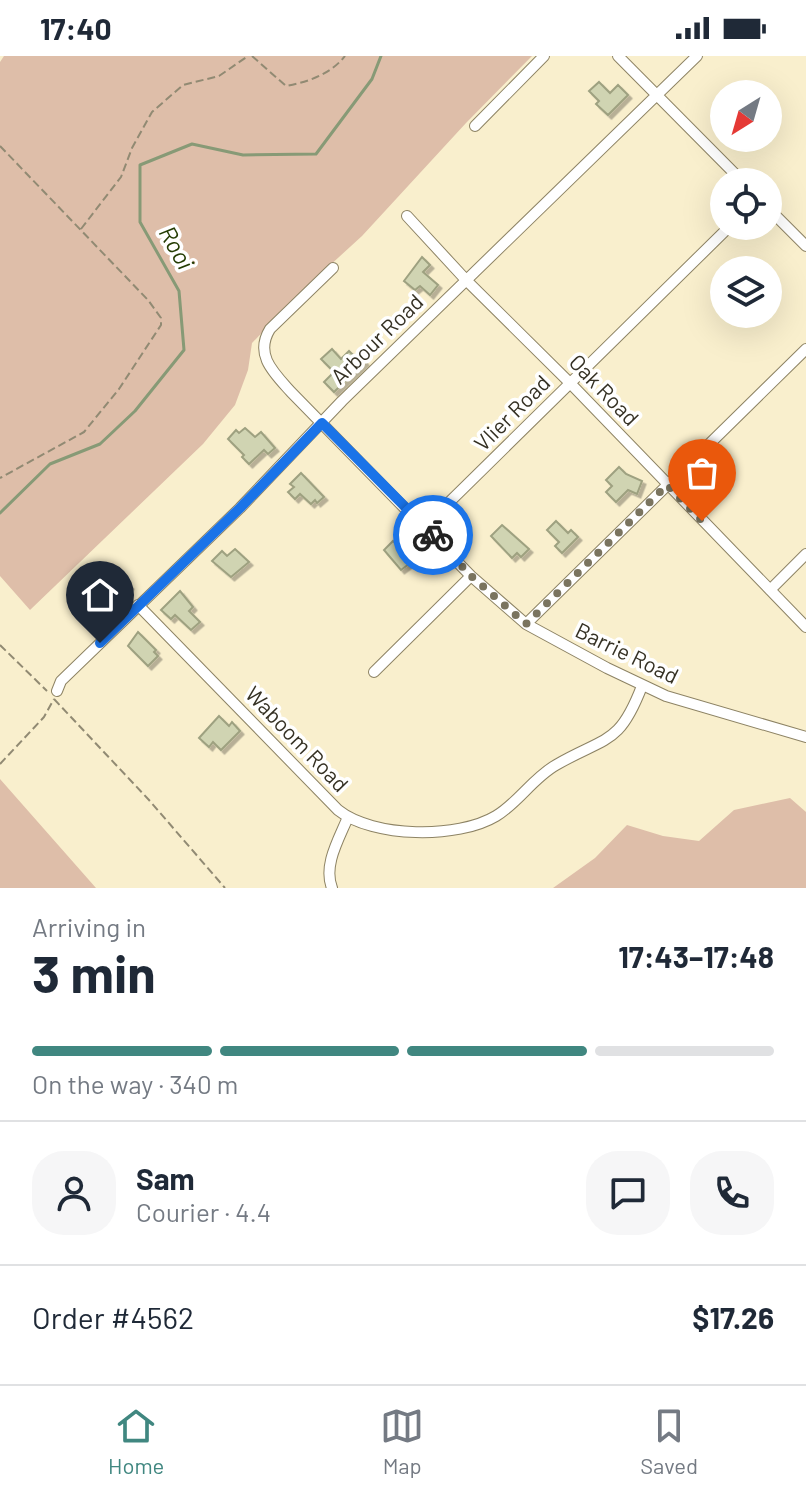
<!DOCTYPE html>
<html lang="en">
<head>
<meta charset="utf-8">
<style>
	:root { --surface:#fff; --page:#f6f6f7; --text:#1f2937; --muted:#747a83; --line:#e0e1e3; --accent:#408780 }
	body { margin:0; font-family:Barlow,sans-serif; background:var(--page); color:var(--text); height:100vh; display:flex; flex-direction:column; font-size:30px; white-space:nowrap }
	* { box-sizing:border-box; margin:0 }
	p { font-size:26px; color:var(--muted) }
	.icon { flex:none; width:44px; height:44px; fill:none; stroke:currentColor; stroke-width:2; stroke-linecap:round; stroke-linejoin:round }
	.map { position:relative; height:832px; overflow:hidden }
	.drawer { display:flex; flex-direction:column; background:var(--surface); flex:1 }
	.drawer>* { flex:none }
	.needle { width:52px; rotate:217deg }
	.buttons { position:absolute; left:710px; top:24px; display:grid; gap:16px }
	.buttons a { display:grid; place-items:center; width:72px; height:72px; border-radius:50%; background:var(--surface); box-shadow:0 8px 32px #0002; font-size:40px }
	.pin { position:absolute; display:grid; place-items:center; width:68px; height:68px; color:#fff; margin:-82px -34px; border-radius:50% 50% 50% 0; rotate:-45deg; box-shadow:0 0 8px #0007 }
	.pin .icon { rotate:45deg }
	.courier { position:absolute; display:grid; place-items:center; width:80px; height:80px; margin:-40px; border:6px solid #1a73e8; border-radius:50%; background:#fff; color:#222; box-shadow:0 2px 10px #0007 }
	.overview em { font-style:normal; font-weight:700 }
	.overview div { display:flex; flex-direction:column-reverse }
	.overview { display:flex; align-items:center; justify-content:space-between; height:136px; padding:0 32px }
	h1 { font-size:52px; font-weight:700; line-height:60px }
	.bar { display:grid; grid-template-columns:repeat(4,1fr); gap:12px 8px; align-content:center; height:96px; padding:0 32px }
	.bar i { height:10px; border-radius:6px; background:var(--line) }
	.bar .selected { background:var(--accent) }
	.bar p { grid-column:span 4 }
	.line { display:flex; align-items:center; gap:20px; padding:0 32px; border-top:2px solid var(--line) }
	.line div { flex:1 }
	.round { display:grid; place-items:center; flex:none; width:84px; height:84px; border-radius:32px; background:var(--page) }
	.status { display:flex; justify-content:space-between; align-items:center; height:56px; padding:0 40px; background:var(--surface); direction:ltr }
	.status svg { height:22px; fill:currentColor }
	.menu { display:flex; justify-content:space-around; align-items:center; height:112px; border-top:2px solid var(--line); background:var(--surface); font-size:22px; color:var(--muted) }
	.menu a { display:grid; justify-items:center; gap:4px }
	.menu .selected { color:var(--accent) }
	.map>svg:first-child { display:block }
</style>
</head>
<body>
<div class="status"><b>17:40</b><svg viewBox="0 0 49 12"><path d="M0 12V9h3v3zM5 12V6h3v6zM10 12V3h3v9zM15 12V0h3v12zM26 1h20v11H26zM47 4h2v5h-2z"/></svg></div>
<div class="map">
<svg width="806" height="832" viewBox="0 0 806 832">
	<defs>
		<filter id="shadow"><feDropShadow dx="3.5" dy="3.5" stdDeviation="0" flood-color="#0004"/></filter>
	</defs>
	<rect width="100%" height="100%" fill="#f9efcd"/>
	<path fill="#debea9" d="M4 0H532L466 67 362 180 304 233 252 287 248 314 235 349 203 388 30 554 0 520V6Z
		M0 723 96 832H0Z
		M790 742 806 756V832H553L595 802 627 769 663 780 699 785 734 754Z"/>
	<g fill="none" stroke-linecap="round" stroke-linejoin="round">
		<path stroke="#879a76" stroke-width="3" d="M0 457 50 408 100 388 135 355 184 294 179 235 140 166V109L192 88 243 99 316 98 372 23 381 0"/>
	</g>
	<path fill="#d0d4b2" stroke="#9ea180" stroke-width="2" filter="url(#shadow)" d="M599 26 610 37 618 29 628 39 608 59 596 48 599 45 589 35Z
		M422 201 430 209 423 216 438 229 430 239 420 230 415 234 404 225Z
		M332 293 341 303 349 295 355 301 358 298 365 306 334 336 324 326 334 316 321 303Z
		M245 372 255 381 261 376 275 392 268 398 264 394 249 408 242 401 244 399 228 383 236 374 239 377Z
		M619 411 626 418 642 425 637 438 628 434 616 446 606 436 612 430 606 424Z
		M301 417 324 441 317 447 315 444 311 448 300 438 295 443 288 436 294 431 290 428Z
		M556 465 568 477 571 474 578 481 562 497 555 490 559 486 547 474Z
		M502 469 529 493 521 501 517 497 512 502 491 480Z
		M393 485 405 496 413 487 422 498 401 514 384 494Z
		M235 493 249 506 231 521 212 505 222 495 227 500Z
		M102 508 130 530 121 542 95 519Z
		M180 535 193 551 189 555 200 566 191 574 175 559 171 563 161 554Z
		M138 576 156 594 154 596 158 600 148 610 128 590Z
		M219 660 229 670 232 666 240 675 221 694 213 686 209 691 199 682Z"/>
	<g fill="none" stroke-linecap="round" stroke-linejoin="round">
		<defs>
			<path id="minor" d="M618 0 743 126
				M475 70 544 0
				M768 152 806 190
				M407 160 466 224 570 327 806 571
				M333 212 270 273C254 299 274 317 291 336L471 520 526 568 607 612 666 640 806 681
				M425 470 730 170
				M770 534 806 498
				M138 549 338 754C373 782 458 783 496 760 518 747 533 722 556 709 606 680 619 690 642 630
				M526 568 806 293
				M374 616 471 520
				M57 635 61 625 240 452 342 345 697 0
				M332 832C323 809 339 783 348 761"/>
		</defs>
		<use href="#minor" stroke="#8d8364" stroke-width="12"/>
		<path stroke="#918a73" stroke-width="2" stroke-dasharray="8 4" stroke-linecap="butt" d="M252 0 286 30C308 26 331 18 345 0
			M0 90 148 244 161 262V269L119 333 84 376 0 422
			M81 173 121 121 132 92 152 56 183 29 219 20 248 0
			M0 589 47 635
			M54 643 149 744 225 832
			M0 708 44 661 54 643"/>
		<use href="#minor" stroke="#fff" stroke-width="10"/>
	</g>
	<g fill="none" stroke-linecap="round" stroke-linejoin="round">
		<path stroke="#7a745f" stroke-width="8" stroke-dasharray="0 14.4" d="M433 479 471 520 526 568 667 429 702 465"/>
		<path stroke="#1a73e8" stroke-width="10" d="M100 587 240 452 322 367 433 479"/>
	</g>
	<g text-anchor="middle" stroke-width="7" stroke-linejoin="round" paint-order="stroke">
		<g font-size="22" fill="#353124" stroke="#fff">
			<text transform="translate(377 283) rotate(-44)" y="8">Arbour Road</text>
			<text transform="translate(604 334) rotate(46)" y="8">Oak Road</text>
			<text transform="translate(512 357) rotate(-45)" y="8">Vlier Road</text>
			<text transform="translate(627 597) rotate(26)" y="8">Barrie Road</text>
			<text transform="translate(297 683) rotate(46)" y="8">Waboom Road</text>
		</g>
		<g font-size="24" font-style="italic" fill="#243c03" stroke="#fff">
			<text transform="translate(176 192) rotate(61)" y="8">Rooi</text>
		</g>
	</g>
</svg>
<div class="buttons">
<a><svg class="needle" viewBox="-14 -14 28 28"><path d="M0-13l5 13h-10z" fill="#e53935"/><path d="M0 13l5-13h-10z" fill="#747a83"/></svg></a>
<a><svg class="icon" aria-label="locate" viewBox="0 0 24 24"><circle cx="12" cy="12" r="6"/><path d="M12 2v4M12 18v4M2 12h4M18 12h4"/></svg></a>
<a><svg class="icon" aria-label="layers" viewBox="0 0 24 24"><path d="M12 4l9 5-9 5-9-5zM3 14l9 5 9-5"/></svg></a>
</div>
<div class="pin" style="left:702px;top:465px;background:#ea580c"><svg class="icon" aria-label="bag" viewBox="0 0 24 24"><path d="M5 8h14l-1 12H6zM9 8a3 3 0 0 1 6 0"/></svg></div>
<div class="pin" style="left:100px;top:587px;background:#1f2937"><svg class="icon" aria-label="home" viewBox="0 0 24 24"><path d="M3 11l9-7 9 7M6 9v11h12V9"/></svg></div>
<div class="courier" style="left:433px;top:479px"><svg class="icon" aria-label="bike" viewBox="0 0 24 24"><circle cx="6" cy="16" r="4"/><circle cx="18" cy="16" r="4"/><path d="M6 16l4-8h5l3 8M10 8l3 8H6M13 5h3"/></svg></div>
</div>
<section class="drawer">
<div class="overview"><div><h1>3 min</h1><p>Arriving in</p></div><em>17:43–17:48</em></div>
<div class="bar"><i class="selected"></i><i class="selected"></i><i class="selected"></i><i></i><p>On the way · 340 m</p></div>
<div class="line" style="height:144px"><a class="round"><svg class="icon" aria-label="person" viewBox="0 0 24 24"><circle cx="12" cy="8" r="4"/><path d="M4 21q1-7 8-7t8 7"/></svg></a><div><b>Sam</b><p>Courier · 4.4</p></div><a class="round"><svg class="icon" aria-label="chat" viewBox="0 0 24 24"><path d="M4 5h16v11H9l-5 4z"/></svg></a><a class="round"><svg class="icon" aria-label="phone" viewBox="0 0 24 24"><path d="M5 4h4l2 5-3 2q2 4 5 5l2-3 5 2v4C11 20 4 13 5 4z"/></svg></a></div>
<div class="line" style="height:104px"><div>Order #4562</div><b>$17.26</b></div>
</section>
<nav class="menu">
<a class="selected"><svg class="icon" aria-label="home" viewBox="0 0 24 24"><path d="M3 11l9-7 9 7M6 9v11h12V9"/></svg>Home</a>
<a><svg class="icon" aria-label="map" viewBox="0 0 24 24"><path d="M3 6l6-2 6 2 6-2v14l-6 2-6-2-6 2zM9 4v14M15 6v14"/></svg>Map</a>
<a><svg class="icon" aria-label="saved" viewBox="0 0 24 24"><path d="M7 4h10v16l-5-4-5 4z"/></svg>Saved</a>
</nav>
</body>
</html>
